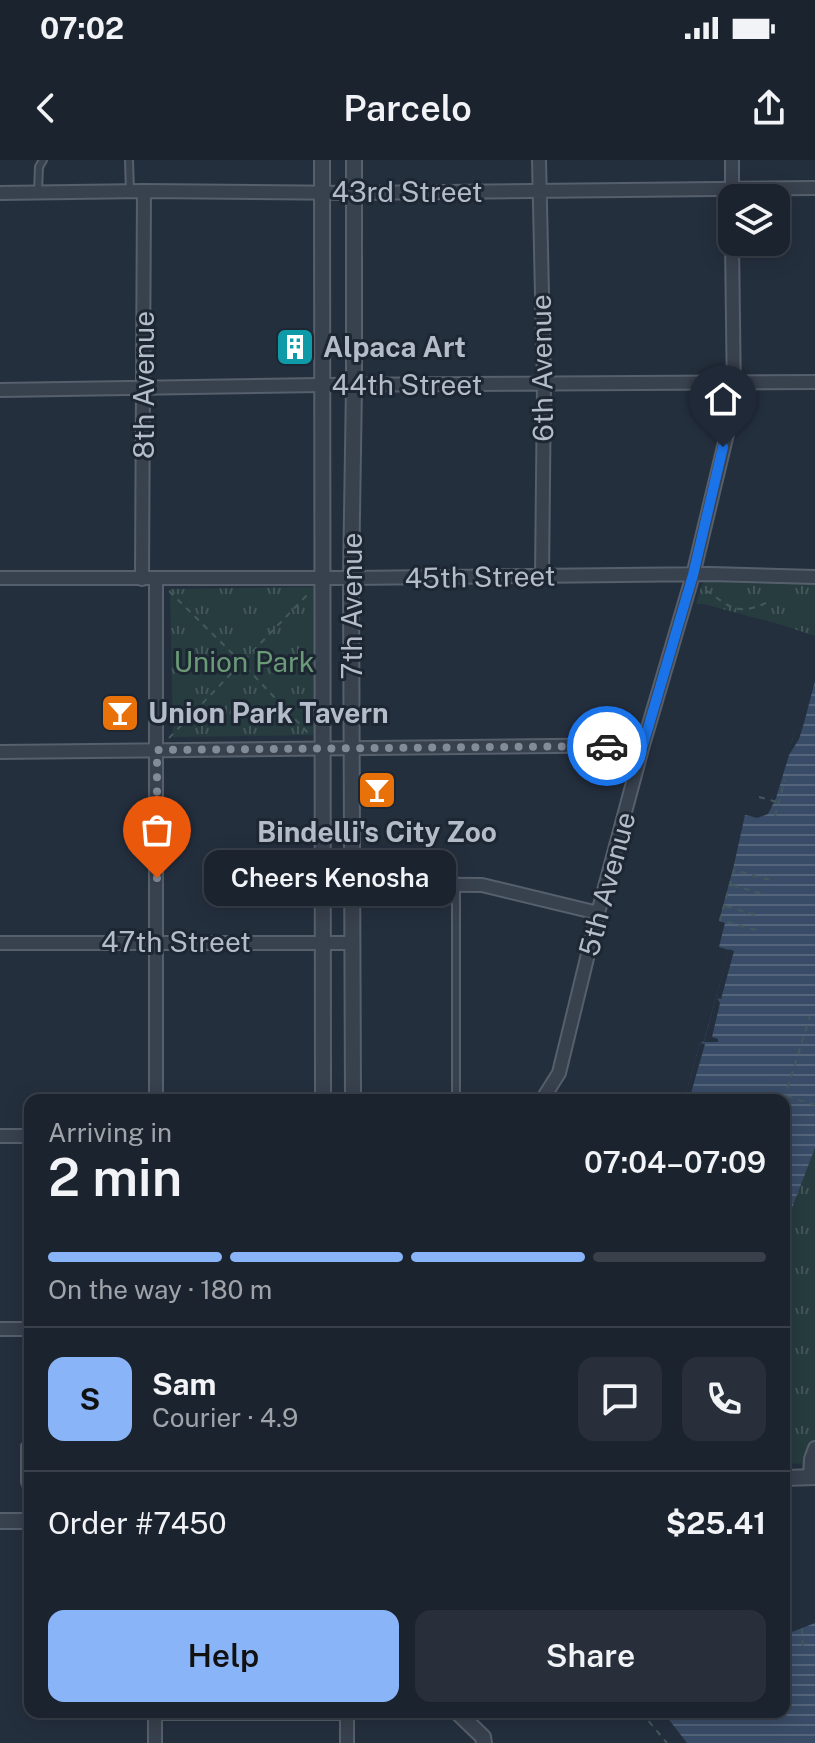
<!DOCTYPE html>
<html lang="en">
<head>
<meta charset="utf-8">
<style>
	:root { --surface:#1b232e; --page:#282f3a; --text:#f1f3f6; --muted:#a0a4aa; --line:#39404a; --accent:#8ab4f8 }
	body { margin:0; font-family:"Public Sans",sans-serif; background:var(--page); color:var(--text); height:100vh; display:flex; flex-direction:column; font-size:30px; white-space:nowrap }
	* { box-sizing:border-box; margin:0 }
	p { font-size:26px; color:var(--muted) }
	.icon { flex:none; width:44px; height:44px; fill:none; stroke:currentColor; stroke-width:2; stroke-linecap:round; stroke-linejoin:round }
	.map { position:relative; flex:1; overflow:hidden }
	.details { position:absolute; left:24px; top:934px; width:766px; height:624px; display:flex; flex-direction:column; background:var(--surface); border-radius:16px; box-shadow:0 4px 20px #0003,0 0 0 2px var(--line) }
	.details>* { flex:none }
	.controls { position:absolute; left:718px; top:24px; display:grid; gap:16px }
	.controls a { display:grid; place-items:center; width:72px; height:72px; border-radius:16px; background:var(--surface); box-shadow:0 4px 20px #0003,0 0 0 2px var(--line); font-size:40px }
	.pin { position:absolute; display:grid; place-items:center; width:68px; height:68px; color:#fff; margin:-82px -34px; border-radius:50% 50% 50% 0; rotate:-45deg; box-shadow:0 0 8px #0007 }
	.pin .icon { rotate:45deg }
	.courier { position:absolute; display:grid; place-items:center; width:80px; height:80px; margin:-40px; border:6px solid #1a73e8; border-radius:50%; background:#fff; color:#222; box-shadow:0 2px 10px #0007 }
	.bubble { position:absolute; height:56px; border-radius:16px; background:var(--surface); box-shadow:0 4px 20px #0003,0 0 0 2px var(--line); font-size:26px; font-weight:600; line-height:56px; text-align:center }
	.head em { font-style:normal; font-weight:600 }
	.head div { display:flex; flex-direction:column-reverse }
	.head { display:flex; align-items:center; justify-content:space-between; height:136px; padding:0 24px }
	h1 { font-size:52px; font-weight:600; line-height:60px }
	.bar { display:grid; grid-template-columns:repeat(4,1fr); gap:12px 8px; align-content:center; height:96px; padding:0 24px }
	.bar i { height:10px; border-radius:6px; background:var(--line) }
	.bar .current { background:var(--accent) }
	.bar p { grid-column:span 4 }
	.line { display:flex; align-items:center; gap:20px; padding:0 24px; border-top:2px solid var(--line) }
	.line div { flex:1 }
	.round { display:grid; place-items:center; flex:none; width:84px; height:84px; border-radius:16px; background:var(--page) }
	.action { display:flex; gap:16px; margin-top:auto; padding:16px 24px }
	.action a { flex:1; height:92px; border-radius:16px; background:var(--accent); color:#111; font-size:32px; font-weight:600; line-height:92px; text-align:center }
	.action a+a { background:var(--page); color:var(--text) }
	.status { display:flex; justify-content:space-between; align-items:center; height:56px; padding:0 40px; background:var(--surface); direction:ltr }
	.status svg { height:22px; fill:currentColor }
	header { display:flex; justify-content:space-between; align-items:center; height:104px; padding:0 24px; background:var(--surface); font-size:36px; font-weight:600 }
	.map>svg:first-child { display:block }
</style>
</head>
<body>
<div class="status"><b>07:02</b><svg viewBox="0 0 49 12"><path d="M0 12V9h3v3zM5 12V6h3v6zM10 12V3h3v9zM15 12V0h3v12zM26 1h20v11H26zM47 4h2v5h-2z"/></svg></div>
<header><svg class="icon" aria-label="back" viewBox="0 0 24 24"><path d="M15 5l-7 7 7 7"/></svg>Parcelo<svg class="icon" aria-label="share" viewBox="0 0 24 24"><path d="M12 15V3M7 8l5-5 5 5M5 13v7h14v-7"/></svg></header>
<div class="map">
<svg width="815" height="1583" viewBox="0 0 815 1583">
	<defs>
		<pattern id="park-tufts" width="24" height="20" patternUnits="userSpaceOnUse" patternTransform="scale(2)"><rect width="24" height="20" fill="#263c3f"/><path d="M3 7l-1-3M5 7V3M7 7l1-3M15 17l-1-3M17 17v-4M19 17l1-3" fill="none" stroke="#435659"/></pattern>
		<pattern id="water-rules" width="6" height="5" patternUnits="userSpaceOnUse" patternTransform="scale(2)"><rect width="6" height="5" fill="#394c67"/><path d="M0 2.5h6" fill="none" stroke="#53647b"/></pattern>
	</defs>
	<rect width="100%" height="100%" fill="#242f3e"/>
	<path fill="url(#park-tufts)" d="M714 406 815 410V476L782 465 704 444H696L701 427Z
		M315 427 317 575 173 577 170 429Z
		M815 988V1303L784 1304V1069Z"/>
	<path fill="url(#water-rules)" d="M815 515V988L784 1069V940H684L700 883 704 881 729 790 719 787 725 763 719 761 733 709 745 655 750 656 768 648Z
		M815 1463V1583H684L658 1552H784V1475Z"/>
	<path fill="#242f3e" d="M815 511V521L804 563 799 579 789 595 776 638 768 654 757 658 750 656V653L747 651 761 649 767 643 778 608H781L783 598 792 581 802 545Z
		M729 789 734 791 721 839 717 838 720 843 712 877 718 879V882H704Z
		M700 883 705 884 689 940H684Z
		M654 1552H663L687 1583H679Z"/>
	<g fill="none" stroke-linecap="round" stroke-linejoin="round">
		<defs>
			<path id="service" d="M129 0 130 31
				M38 32 39 7 43 0
				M456 940V723
				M25 1286V1322L26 1325 30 1327"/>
			<path id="minor" d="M539 0 544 224 542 417
				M732 0V38
				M0 33 144 31 354 33 815 28
				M0 230 321 225 815 222
				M0 418H351L710 414 815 417
				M142 419 144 31
				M0 592 643 585
				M352 724 482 725 598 753
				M0 783H352
				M156 940V419
				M542 940 559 913 598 753 643 585 693 415 733 249 734 239 732 82
				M0 976H30
				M0 1169H30
				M810 1317 811 1299 815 1288
				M155 1553H347
				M155 1583V1552
				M347 1583V1552"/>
			<path id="tertiary" d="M322 0 323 940
				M353 940 351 418 354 226V0
				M784 1318 815 1317
				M0 1361H30
				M457 1552 483 1577 484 1583"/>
		</defs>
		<use href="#service" stroke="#565f6c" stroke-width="10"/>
		<use href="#minor" stroke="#565f6c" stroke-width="16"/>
		<use href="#tertiary" stroke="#565f6c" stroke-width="18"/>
		<path stroke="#44595c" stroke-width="2" stroke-dasharray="6 6" stroke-linecap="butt" d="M169 431 241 502 310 575
			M706 431C714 434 716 438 723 442 739 454 754 449 770 441
			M169 578 309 433
			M759 637 777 642
			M775 656 785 620
			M732 725 766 735
			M726 746 759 756
			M756 770 720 760 734 710 770 720
			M787 936 815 945
			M784 940 810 856
			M802 1468 803 1491
			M641 1552 667 1583"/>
		<use href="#service" stroke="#38414e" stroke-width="6"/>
		<use href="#minor" stroke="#38414e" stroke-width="12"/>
		<use href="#tertiary" stroke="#38414e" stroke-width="14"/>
	</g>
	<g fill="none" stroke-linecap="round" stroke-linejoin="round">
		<path stroke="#828b98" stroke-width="8" stroke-dasharray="0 14.4" d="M157 718V590L607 586"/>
		<path stroke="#1a73e8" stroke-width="10" d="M607 586 643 585 693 415 723 287"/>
	</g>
	<defs>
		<symbol id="building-square" viewBox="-11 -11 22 22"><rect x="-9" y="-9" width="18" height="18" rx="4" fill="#0f9aa8" stroke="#1d2633"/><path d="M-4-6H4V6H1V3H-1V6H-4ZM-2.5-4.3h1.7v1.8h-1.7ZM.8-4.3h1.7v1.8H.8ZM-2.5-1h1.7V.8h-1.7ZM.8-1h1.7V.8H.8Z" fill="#fff"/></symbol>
		<symbol id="bar-square" viewBox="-11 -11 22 22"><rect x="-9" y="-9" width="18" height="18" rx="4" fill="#e8710a" stroke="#1d2633"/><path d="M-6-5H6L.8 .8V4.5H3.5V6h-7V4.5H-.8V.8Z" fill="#fff"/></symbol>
	</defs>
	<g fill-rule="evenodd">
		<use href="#building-square" x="273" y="165" width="44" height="44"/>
		<use href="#bar-square" x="98" y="531" width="44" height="44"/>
		<use href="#bar-square" x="355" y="608" width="44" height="44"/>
	</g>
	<g text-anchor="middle" stroke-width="6" stroke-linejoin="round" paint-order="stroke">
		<g font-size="28" fill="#b4bcc9" stroke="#1d2633">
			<text x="407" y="42">43rd Street</text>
			<text transform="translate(542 208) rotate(-91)" y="10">6th Avenue</text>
			<text transform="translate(144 225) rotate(-90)" y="10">8th Avenue</text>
			<text x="407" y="235">44th Street</text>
			<text transform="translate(480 417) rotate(-1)" y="10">45th Street</text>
			<text transform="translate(352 446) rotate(-90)" y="10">7th Avenue</text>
			<text transform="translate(607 724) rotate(-75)" y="10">5th Avenue</text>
			<text x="176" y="792">47th Street</text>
		</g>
		<g font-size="28" font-weight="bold" fill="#b4bcc9" stroke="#1d2633" text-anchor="start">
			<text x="323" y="197">Alpaca Art</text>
			<text x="148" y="563">Union Park Tavern</text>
			<text x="377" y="682" text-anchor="middle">Bindelli's City Zoo</text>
		</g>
		<g font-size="28" fill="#6b9a76" stroke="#1d2633">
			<text x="244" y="512">Union Park</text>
		</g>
	</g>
</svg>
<div class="controls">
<a><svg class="icon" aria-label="layers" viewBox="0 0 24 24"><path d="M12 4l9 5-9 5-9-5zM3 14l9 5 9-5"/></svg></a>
</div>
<div class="pin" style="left:157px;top:718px;background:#ea580c"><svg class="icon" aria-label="bag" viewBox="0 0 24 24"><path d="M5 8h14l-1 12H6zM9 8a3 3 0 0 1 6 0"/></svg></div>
<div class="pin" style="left:723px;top:287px;background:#1f2937"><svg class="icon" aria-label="home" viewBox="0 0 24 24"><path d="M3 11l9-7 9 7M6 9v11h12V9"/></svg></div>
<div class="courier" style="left:607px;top:586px"><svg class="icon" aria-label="car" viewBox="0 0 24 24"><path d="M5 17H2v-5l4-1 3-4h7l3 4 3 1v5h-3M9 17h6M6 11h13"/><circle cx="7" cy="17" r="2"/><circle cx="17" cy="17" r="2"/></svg></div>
<div class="bubble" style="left:204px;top:690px;width:252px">Cheers Kenosha</div>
<section class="details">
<div class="head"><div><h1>2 min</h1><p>Arriving in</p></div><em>07:04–07:09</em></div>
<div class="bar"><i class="current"></i><i class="current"></i><i class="current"></i><i></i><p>On the way · 180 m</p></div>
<div class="line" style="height:144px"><b class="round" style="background:var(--accent);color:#111">S</b><div><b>Sam</b><p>Courier · 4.9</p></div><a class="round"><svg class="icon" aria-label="chat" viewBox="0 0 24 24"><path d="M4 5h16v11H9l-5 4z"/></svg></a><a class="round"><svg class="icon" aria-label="phone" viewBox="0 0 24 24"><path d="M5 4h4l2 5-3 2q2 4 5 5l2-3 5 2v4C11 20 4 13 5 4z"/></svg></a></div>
<div class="line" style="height:104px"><div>Order #7450</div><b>$25.41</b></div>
<div class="action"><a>Help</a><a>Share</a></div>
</section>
</div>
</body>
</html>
